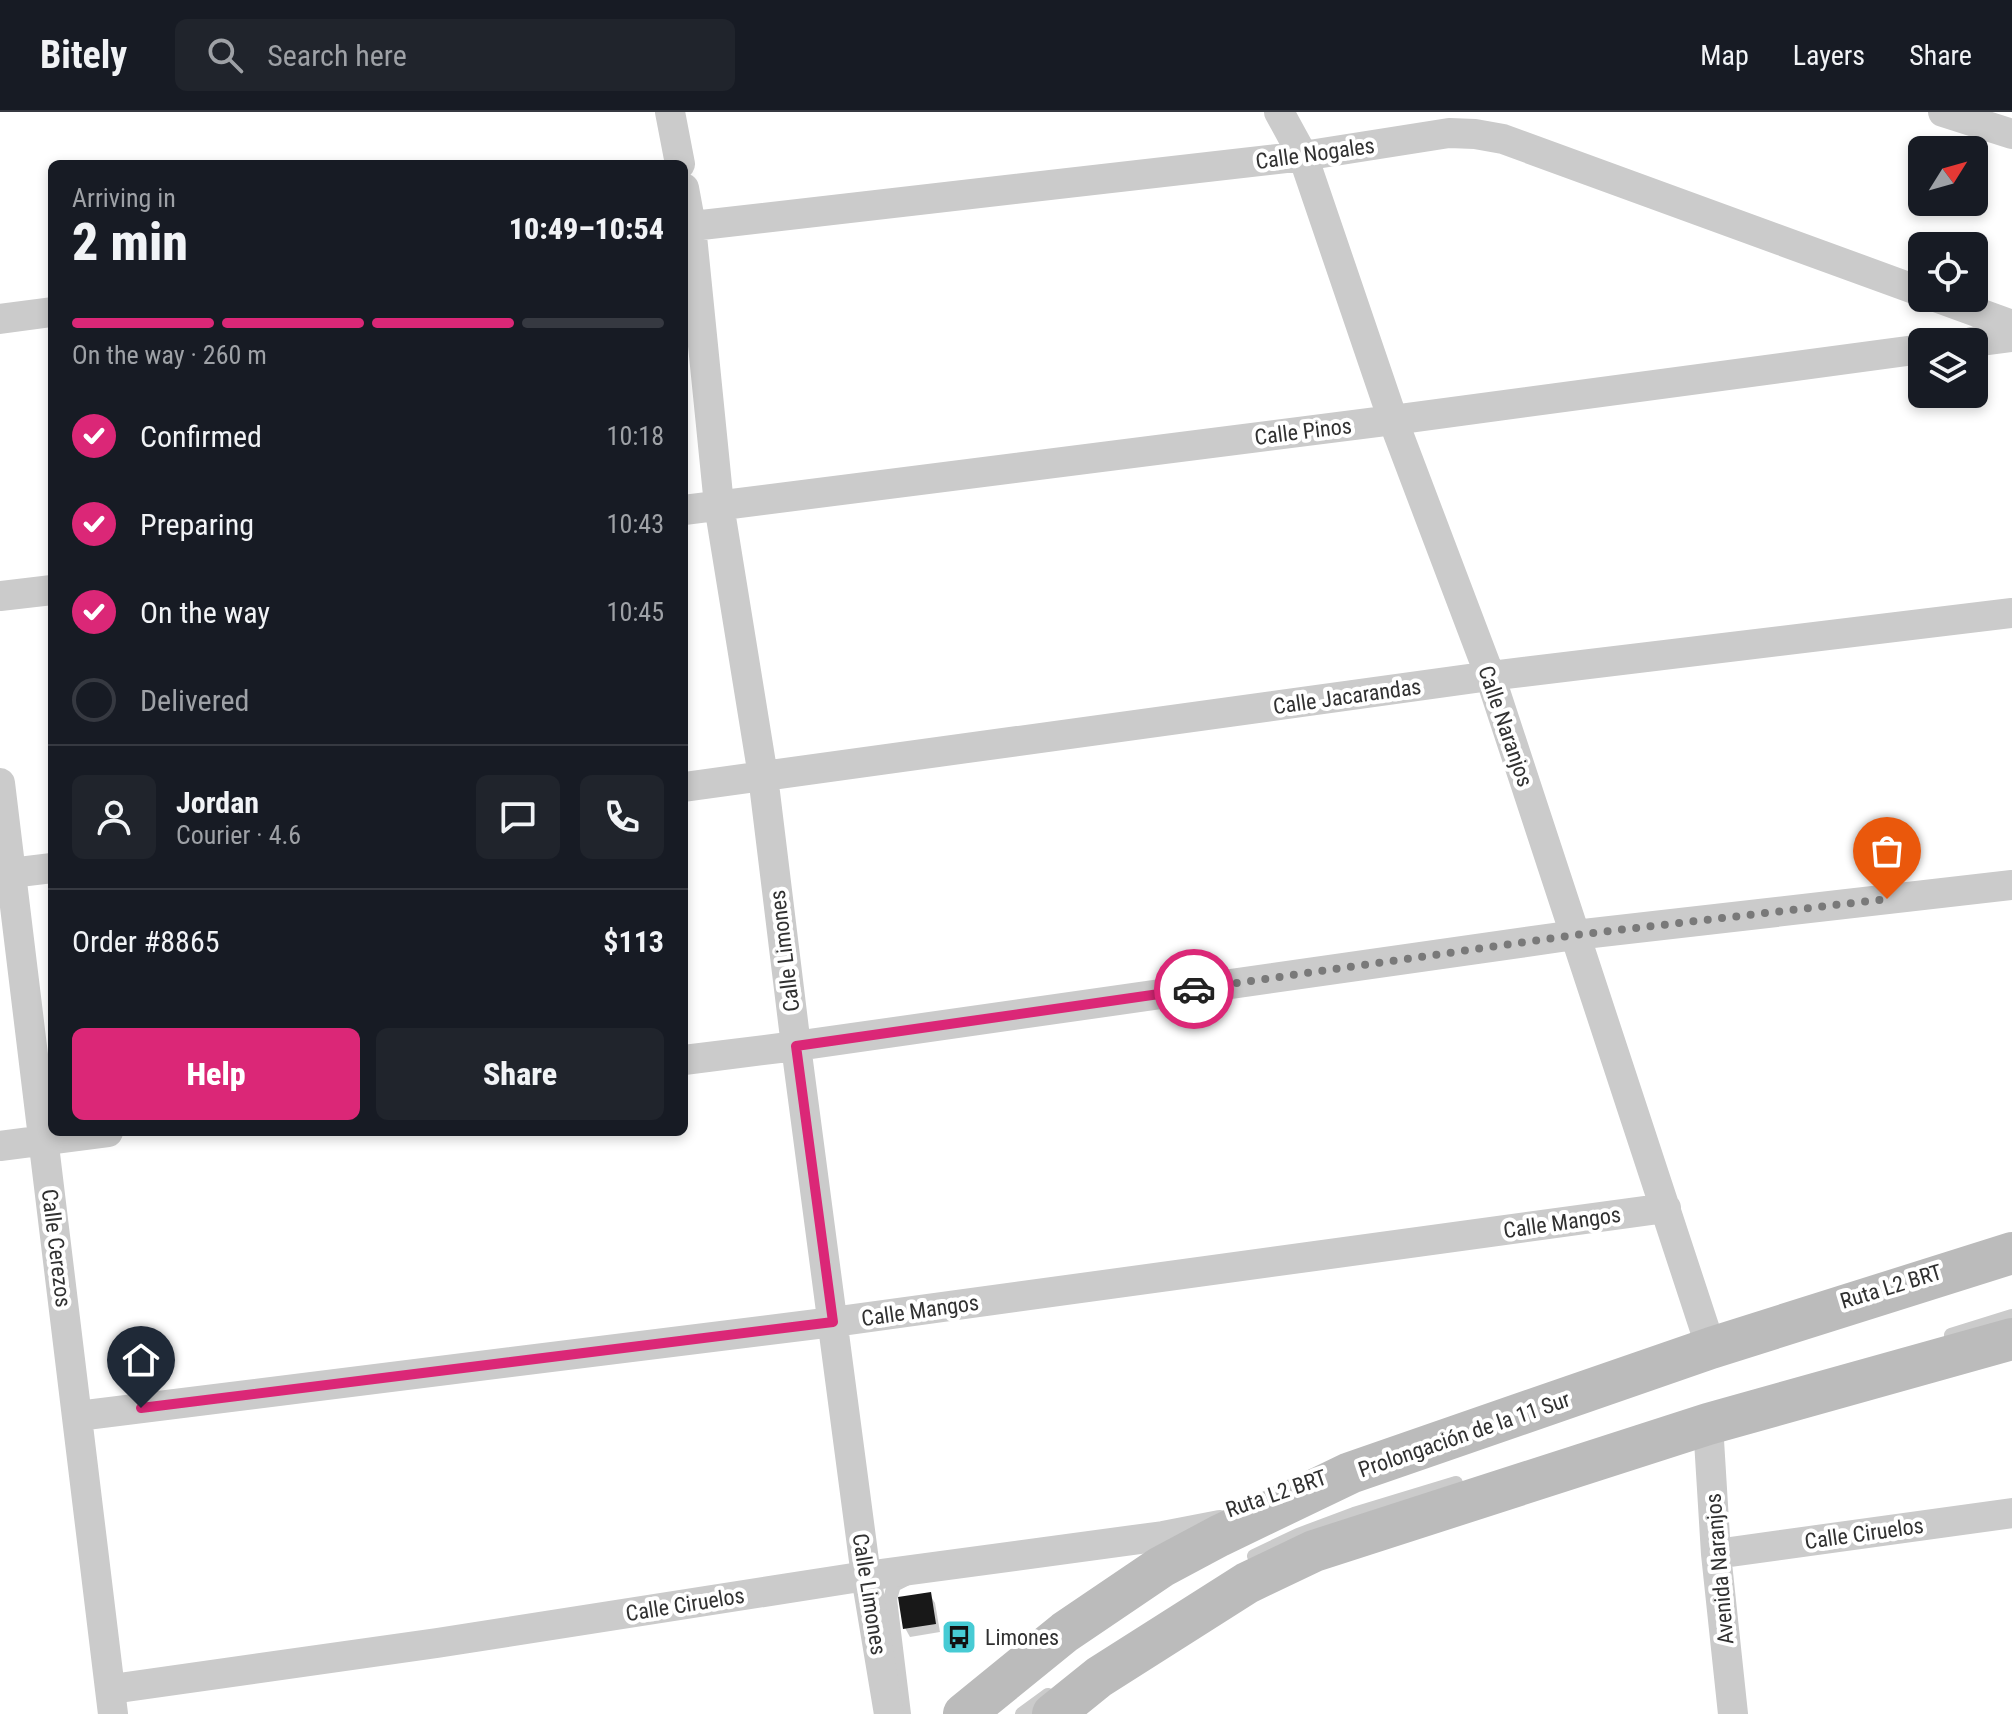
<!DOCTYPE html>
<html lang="en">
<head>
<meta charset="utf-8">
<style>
	:root { --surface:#171b24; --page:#20242c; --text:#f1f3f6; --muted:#9ea1a6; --line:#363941; --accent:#db2777 }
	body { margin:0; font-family:"Roboto Condensed",sans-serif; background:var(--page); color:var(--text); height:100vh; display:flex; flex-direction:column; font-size:30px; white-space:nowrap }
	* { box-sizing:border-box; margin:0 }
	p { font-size:26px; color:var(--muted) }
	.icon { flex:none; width:44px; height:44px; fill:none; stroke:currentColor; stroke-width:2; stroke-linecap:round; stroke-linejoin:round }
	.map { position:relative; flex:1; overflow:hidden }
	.sheet { position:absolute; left:48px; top:48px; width:640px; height:976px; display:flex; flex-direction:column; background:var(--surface); border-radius:12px; box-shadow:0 4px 12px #0003 }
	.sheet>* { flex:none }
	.needle { width:52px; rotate:53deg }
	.fabs { position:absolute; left:1908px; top:24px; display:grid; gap:16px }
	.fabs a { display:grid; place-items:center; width:80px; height:80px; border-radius:12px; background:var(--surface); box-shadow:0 4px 12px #0003; font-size:40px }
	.pin { position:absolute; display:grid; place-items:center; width:68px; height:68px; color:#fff; margin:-82px -34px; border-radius:50% 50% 50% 0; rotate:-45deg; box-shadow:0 0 8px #0007 }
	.pin .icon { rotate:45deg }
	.courier { position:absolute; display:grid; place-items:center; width:80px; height:80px; margin:-40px; border:6px solid #db2777; border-radius:50%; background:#fff; color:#222; box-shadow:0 2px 10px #0007 }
	.overview em { font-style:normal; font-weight:800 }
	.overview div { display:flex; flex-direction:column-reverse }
	.overview { display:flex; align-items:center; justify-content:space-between; height:136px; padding:0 24px }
	h1 { font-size:52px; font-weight:800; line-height:60px }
	.bar { display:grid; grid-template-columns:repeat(4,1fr); gap:12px 8px; align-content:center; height:96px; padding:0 24px }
	.bar i { height:10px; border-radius:6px; background:var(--line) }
	.bar .current { background:var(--accent) }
	.bar p { grid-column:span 4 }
	.line { display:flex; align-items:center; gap:20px; padding:0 24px; border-top:2px solid var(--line) }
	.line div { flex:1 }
	.round { display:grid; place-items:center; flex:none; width:84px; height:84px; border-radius:12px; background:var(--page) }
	ol { padding:0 24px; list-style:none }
	li { display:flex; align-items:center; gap:24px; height:88px }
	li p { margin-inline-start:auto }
	li .icon { padding:8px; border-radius:50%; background:var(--accent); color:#fff; stroke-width:4 }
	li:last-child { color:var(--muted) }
	li i { width:44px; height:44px; border:4px solid var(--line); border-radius:50% }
	.action { display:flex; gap:16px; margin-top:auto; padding:16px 24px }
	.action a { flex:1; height:92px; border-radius:12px; background:var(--accent); color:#fff; font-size:32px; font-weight:800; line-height:92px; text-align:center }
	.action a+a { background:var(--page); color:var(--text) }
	header { display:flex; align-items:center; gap:48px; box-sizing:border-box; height:112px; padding:0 40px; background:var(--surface); border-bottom:2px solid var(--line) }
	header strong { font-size:38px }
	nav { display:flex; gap:44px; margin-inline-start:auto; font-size:28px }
	.search { width:560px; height:72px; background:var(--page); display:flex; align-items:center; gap:20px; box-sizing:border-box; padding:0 28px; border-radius:12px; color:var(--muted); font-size:30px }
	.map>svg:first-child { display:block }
</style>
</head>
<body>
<header>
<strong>Bitely</strong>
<div class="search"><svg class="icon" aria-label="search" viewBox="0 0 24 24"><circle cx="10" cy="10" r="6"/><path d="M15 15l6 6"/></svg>Search here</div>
<nav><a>Map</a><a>Layers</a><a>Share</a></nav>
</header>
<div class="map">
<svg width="2012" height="1602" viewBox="0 0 2012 1602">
	<rect width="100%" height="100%" fill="#fff"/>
	<path fill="#0003" d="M930 1483 935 1491 940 1520 910 1525 905 1516Z"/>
	<path fill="#181818" d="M931 1480 936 1512 903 1517 898 1485Z"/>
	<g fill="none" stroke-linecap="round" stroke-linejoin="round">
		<path stroke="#cbcbcb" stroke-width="14" d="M1951 1223 2012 1204
			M1254 1444 1298 1423 1354 1402 1456 1371
			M904 1602 890 1487 894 1473 906 1467
			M1022 1602 1048 1583"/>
		<path stroke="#cbcbcb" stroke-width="30" d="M670 0 680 52
			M1279 0 1303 44 1393 308 1490 564 1711 1236
			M1943 0 2012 22
			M684 76 691 114 719 393 763 664 796 934 866 1464 889 1602
			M684 115 1303 44 1449 21 1475 22 1503 27 1922 180
			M1938 186 2012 213
			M0 207 52 200
			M1972 230 2012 225
			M684 398 1393 308 1922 237
			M0 484 52 478
			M0 671 113 1602
			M684 675 1490 564 2012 501
			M11 761 52 756
			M684 948 796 934 1575 823 2012 773
			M0 1034 108 1020
			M78 1304 833 1210 1666 1096
			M1708 1312 1716 1442 1733 1602
			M1716 1442 2012 1401
			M112 1577 437 1531 866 1464 1163 1424 1220 1413"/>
		<path stroke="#bbb" stroke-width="42" d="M964 1602 1065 1520 1161 1455 1219 1424 1350 1361 1711 1236 2012 1141
			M1053 1602 1099 1565 1247 1471 1314 1439 1708 1312 2012 1227"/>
	</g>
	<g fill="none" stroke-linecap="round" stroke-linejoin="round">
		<path stroke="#797979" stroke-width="8" stroke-dasharray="0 14.4" d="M1194 877 1575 823 1887 787"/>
		<path stroke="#db2777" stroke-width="10" d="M141 1296 833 1210 796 934 1194 877"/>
	</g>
	<defs>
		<symbol id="bus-square" viewBox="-11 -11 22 22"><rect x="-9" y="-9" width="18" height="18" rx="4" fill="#47cbd4" stroke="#fff"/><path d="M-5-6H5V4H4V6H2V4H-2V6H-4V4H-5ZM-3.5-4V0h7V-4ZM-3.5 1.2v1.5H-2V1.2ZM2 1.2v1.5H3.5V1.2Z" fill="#111"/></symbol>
	</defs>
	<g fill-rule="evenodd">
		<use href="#bus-square" x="939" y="1505" width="40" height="40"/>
	</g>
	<g text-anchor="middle" stroke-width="8" stroke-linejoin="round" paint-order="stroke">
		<g font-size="22" fill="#313131" stroke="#fff">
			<text transform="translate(1315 41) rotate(-8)" y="8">Calle Nogales</text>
			<text transform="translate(1303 319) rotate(-7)" y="8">Calle Pinos</text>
			<text transform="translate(1347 584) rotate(-8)" y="8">Calle Jacarandas</text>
			<text transform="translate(1506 614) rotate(71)" y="8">Calle Naranjos</text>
			<text transform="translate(784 839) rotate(-97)" y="8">Calle Limones</text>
			<text transform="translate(1562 1110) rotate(-8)" y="8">Calle Mangos</text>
			<text transform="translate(57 1136) rotate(83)" y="8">Calle Cerezos</text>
			<text transform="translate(1891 1174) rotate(-17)" y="8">Ruta L2 BRT</text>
			<text transform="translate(920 1198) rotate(-8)" y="8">Calle Mangos</text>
			<text transform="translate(1464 1322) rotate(-19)" y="8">Prolongación de la 11 Sur</text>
			<text transform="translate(1276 1381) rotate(-19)" y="8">Ruta L2 BRT</text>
			<text transform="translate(1864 1421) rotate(-8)" y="8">Calle Ciruelos</text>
			<text transform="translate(1719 1457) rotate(-95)" y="8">Avenida Naranjos</text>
			<text transform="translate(870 1482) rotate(81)" y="8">Calle Limones</text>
			<text transform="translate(685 1492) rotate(-9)" y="8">Calle Ciruelos</text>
		</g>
		<g font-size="22" fill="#313131" stroke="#fff" text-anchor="start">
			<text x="985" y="1533">Limones</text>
		</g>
	</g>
</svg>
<div class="fabs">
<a><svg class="needle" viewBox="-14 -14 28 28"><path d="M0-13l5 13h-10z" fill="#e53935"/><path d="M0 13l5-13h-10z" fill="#9ea1a6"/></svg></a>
<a><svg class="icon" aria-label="locate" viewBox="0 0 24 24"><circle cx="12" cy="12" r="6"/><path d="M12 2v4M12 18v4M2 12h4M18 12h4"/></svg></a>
<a><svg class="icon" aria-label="layers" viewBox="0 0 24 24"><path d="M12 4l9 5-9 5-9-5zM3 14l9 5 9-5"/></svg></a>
</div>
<div class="pin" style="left:1887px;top:787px;background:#ea580c"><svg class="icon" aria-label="bag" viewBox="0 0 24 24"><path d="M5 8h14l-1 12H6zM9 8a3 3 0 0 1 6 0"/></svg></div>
<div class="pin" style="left:141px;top:1296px;background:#1f2937"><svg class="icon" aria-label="home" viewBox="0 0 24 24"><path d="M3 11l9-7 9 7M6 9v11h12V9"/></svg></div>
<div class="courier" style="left:1194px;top:877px"><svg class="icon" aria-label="car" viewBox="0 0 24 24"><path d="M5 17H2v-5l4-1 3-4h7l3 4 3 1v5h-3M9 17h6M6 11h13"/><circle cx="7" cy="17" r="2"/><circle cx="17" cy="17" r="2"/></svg></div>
<section class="sheet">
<div class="overview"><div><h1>2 min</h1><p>Arriving in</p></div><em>10:49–10:54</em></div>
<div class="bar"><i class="current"></i><i class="current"></i><i class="current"></i><i></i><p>On the way · 260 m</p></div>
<ol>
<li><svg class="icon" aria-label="check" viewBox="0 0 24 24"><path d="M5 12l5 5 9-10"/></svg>Confirmed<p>10:18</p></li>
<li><svg class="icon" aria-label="check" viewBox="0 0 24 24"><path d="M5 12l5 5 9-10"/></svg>Preparing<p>10:43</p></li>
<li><svg class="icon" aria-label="check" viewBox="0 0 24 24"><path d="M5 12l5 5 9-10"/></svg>On the way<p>10:45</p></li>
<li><i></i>Delivered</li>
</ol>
<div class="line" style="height:144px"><a class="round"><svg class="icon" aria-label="person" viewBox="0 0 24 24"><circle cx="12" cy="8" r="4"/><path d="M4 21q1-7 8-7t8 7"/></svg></a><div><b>Jordan</b><p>Courier · 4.6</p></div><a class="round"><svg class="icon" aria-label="chat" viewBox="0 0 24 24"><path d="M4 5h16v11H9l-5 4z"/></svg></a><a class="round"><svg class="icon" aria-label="phone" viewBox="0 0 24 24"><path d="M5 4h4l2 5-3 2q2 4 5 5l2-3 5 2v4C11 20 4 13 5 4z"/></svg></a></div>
<div class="line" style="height:104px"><div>Order #8865</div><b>$113</b></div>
<div class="action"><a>Help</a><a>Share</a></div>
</section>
</div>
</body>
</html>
